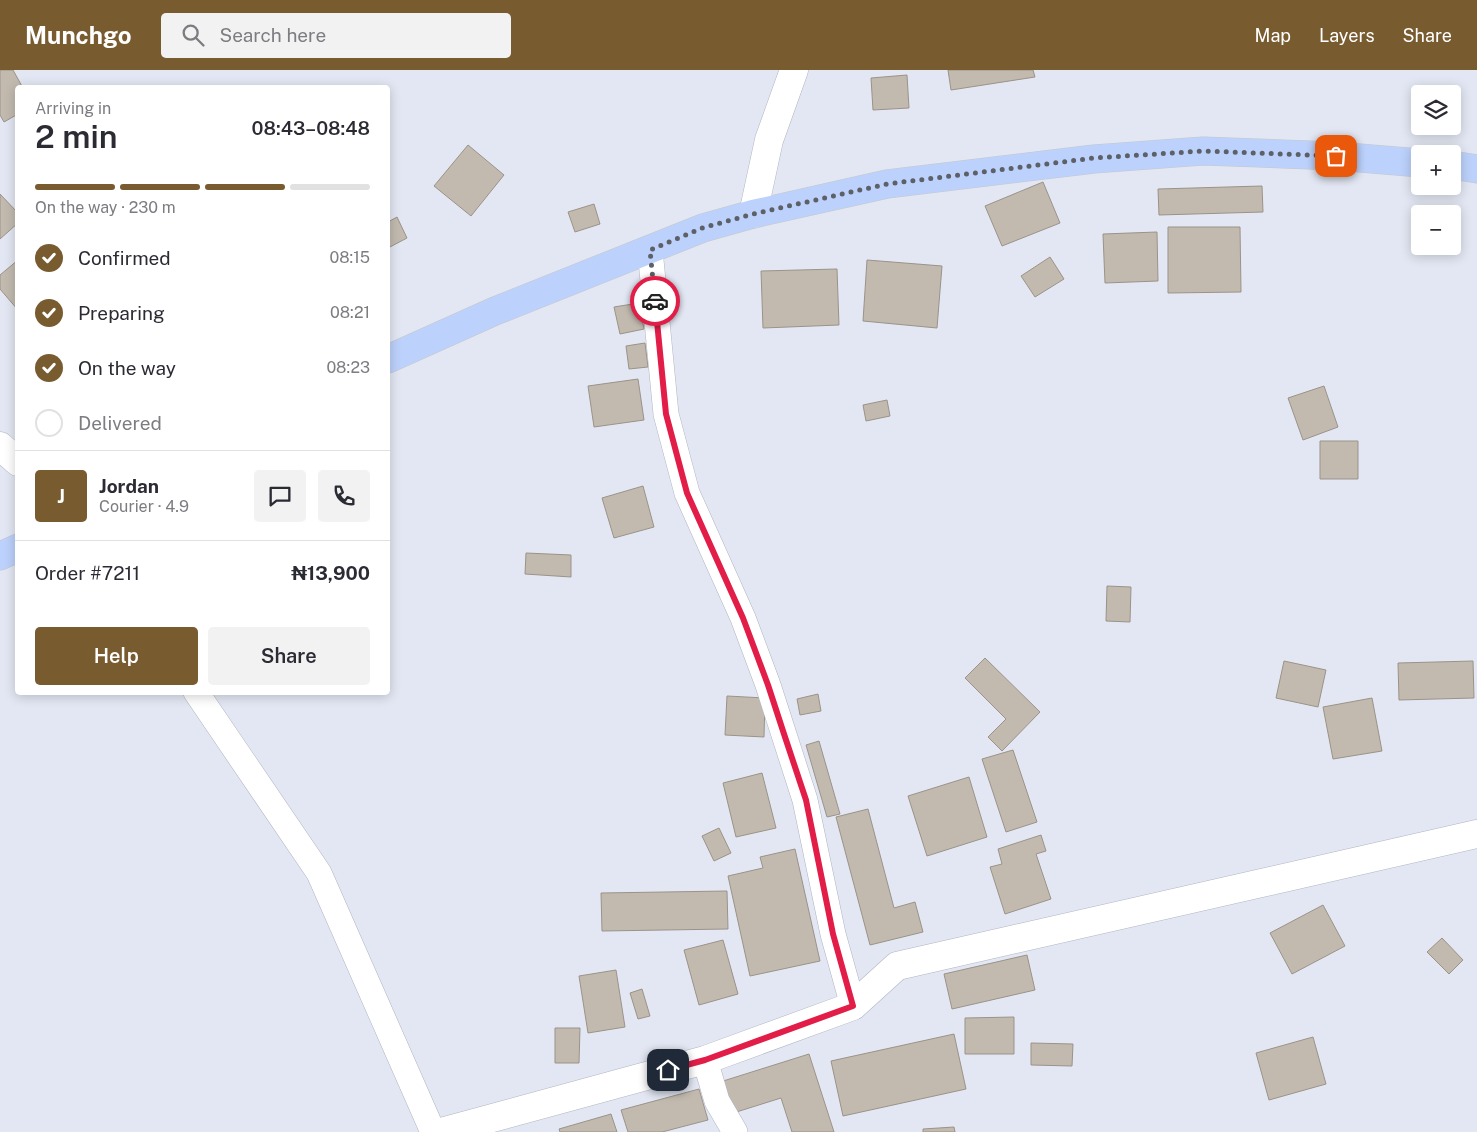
<!DOCTYPE html>
<html lang="en">
<head>
<meta charset="utf-8">
<style>
	:root { --surface:#fff; --page:#f2f2f3; --text:#2b2b33; --muted:#7c7c81; --line:#e1e1e2; --accent:#795b30 }
	body { margin:0; font-family:"Public Sans",sans-serif; background:var(--page); color:var(--text); height:100vh; display:flex; flex-direction:column; font-size:19px; white-space:nowrap }
	* { box-sizing:border-box; margin:0 }
	p { font-size:16px; color:var(--muted) }
	.icon { flex:none; width:28px; height:28px; fill:none; stroke:currentColor; stroke-width:2; stroke-linecap:round; stroke-linejoin:round }
	.map { position:relative; flex:1; overflow:hidden }
	.panel { position:absolute; left:15px; top:15px; width:375px; height:610px; display:flex; flex-direction:column; background:var(--surface); border-radius:5px; box-shadow:0 2px 12px #0003 }
	.panel>* { flex:none }
	.tools { position:absolute; left:1411px; top:15px; display:grid; gap:10px }
	.tools a { display:grid; place-items:center; width:50px; height:50px; border-radius:5px; background:var(--surface); box-shadow:0 2px 12px #0003; font-size:25px }
	.pin { position:absolute; display:grid; place-items:center; width:42px; height:42px; color:#fff; margin:-21px; border-radius:10px; box-shadow:0 2px 8px #0006 }
	.courier { position:absolute; display:grid; place-items:center; width:50px; height:50px; margin:-25px; border:4px solid #e11d48; border-radius:50%; background:#fff; color:#222; box-shadow:0 1px 6px #0007 }
	.overview em { font-style:normal; font-weight:600 }
	.overview div { display:flex; flex-direction:column-reverse }
	.overview { display:flex; align-items:center; justify-content:space-between; height:85px; padding:0 20px }
	h1 { font-size:32px; font-weight:600; line-height:38px }
	.bar { display:grid; grid-template-columns:repeat(4,1fr); gap:8px 5px; align-content:center; height:60px; padding:0 20px }
	.bar i { height:6px; border-radius:4px; background:var(--line) }
	.bar .active { background:var(--accent) }
	.bar p { grid-column:span 4 }
	.line { display:flex; align-items:center; gap:12px; padding:0 20px; border-top:1px solid var(--line) }
	.line div { flex:1 }
	.round { display:grid; place-items:center; flex:none; width:52px; height:52px; border-radius:5px; background:var(--page) }
	ol { padding:0 20px; list-style:none }
	li { display:flex; align-items:center; gap:15px; height:55px }
	li p { margin-inline-start:auto }
	li .icon { padding:5px; border-radius:50%; background:var(--accent); color:#fff; stroke-width:4 }
	li:last-child { color:var(--muted) }
	li i { width:28px; height:28px; border:2px solid var(--line); border-radius:50% }
	.primary-button { display:flex; gap:10px; margin-top:auto; padding:10px 20px }
	.primary-button a { flex:1; height:58px; border-radius:5px; background:var(--accent); color:#fff; font-size:20px; font-weight:600; line-height:58px; text-align:center }
	.primary-button a+a { background:var(--page); color:var(--text) }
	header { display:flex; align-items:center; gap:30px; box-sizing:border-box; height:70px; padding:0 25px; background:var(--accent); color:#fff }
	header strong { font-size:24px }
	nav { display:flex; gap:28px; margin-inline-start:auto; font-size:18px }
	.search { width:350px; height:45px; background:var(--page); display:flex; align-items:center; gap:12px; box-sizing:border-box; padding:0 18px; border-radius:5px; color:var(--muted); font-size:19px }
	.map>svg:first-child { display:block }
</style>
</head>
<body>
<header>
<strong>Munchgo</strong>
<div class="search"><svg class="icon" aria-label="search" viewBox="0 0 24 24"><circle cx="10" cy="10" r="6"/><path d="M15 15l6 6"/></svg>Search here</div>
<nav><a>Map</a><a>Layers</a><a>Share</a></nav>
</header>
<div class="map">
<svg width="1477" height="1062" viewBox="0 0 1477 1062">
	<rect width="100%" height="100%" fill="#e2e7f3"/>
	<path fill="#c2baaf" stroke="#9b9389" d="M0 0H13L23 18H18V44L4 52 0 45Z
		M948 0H1033L1035 7 951 20Z
		M907 5 909 38 873 40 871 8Z
		M468 75 504 105 471 146 434 116Z
		M1043 112 1060 153 1002 176 985 136Z
		M1262 116 1263 142 1159 145 1158 119Z
		M0 124 18 143V153L0 169Z
		M594 134 600 154 575 162 568 142Z
		M397 147 407 168 388 178V152Z
		M1168 157H1240L1241 222 1168 223Z
		M1157 162 1158 211 1105 213 1103 164Z
		M1050 187 1064 209 1035 227 1021 206Z
		M18 190V240L0 219V205Z
		M867 190 942 196 937 258 863 251Z
		M837 199 839 255 763 258 761 201Z
		M639 233 644 259 620 264 614 237Z
		M645 273 648 297 629 299 626 276Z
		M638 309 644 350 594 357 588 316Z
		M1324 316 1338 357 1303 370 1288 328Z
		M887 330 890 346 866 351 863 335Z
		M1320 371H1358V409H1320Z
		M643 416 654 457 614 468 602 428Z
		M526 483 571 485V507L525 504Z
		M1107 516 1131 517 1130 552 1106 551Z
		M985 588 1040 642 1002 681 988 667 1006 649 965 608Z
		M1284 591 1326 600 1318 637 1276 628Z
		M1473 591 1474 628 1399 630 1398 593Z
		M818 624 821 641 800 645 797 629Z
		M727 626 765 628 764 667 725 665Z
		M1372 628 1382 681 1333 689 1323 637Z
		M819 671 840 744 827 747 806 675Z
		M1013 680 1037 752 1006 762 982 689Z
		M762 703 776 758 736 767 723 713Z
		M969 707 987 767 927 786 908 726Z
		M868 739 894 838 915 832 923 862 870 875 836 747Z
		M719 758 731 783 714 791 702 766Z
		M1041 765 1046 781 1036 784 1051 829 1005 844 990 797 1002 794 998 779Z
		M795 779 820 891 750 906 728 806 763 798 760 787Z
		M727 821 728 859 602 861 601 823Z
		M1323 835 1345 876 1292 904 1270 863Z
		M1442 868 1463 890 1449 904 1427 882Z
		M723 870 738 924 699 935 684 880Z
		M1027 885 1035 920 952 939 944 904Z
		M616 900 625 957 588 963 579 906Z
		M642 919 650 946 638 949 630 923Z
		M1014 947V984H965V948Z
		M555 958H580L579 993H555Z
		M954 964 966 1019 843 1046 831 991Z
		M1313 967 1326 1014 1269 1030 1256 983Z
		M1031 973 1073 974 1072 996 1031 995Z
		M809 984 834 1062H792L781 1028 730 1044 720 1012Z
		M699 1019 708 1050 662 1062H628L621 1040Z
		M611 1044 617 1062H560L559 1059Z
		M954 1057 955 1062H923V1059Z"/>
	<g fill="none" stroke-linecap="round" stroke-linejoin="round">
		<defs>
			<path id="street" d="M650 180 666 344 687 423 743 548 768 615 805 730 833 864 853 936
				M196 622 319 803 433 1062
				M705 990 717 1031 735 1062"/>
			<path id="secondary" d="M753 144 769 70 794 0
				M0 376 18 392
				M441 1062 705 990 853 936 897 896 1477 764"/>
			<path id="primary" d="M1452 95 1477 99
				M388 289 495 241 703 158 753 144 887 114 1094 89 1203 81 1336 86 1420 93
				M0 486 18 478"/>
		</defs>
		<use href="#street" stroke="#b0b5c0" stroke-width="26"/>
		<use href="#secondary" stroke="#b0b5c0" stroke-width="29"/>
		<use href="#primary" stroke="#c7c8c9" stroke-width="29"/>
		<use href="#street" stroke="#fff" stroke-width="25"/>
		<use href="#secondary" stroke="#fff" stroke-width="28"/>
		<use href="#primary" stroke="#bcd1fb" stroke-width="28"/>
	</g>
	<g fill="none" stroke-linecap="round" stroke-linejoin="round">
		<path stroke="#5d6067" stroke-width="5" stroke-dasharray="0 9" d="M655 231 650 180 702 158 753 144 887 114 1094 88 1203 81 1336 86"/>
		<path stroke="#e11d48" stroke-width="6" d="M655 231 666 344 687 423 743 548 768 615 784 664 806 730 833 864 853 936 705 990 668 1000"/>
	</g>
</svg>
<div class="tools">
<a><svg class="icon" aria-label="layers" viewBox="0 0 24 24"><path d="M12 4l9 5-9 5-9-5zM3 14l9 5 9-5"/></svg></a>
<a>+</a>
<a>−</a>
</div>
<div class="pin" style="left:1336px;top:86px;background:#ea580c"><svg class="icon" aria-label="bag" viewBox="0 0 24 24"><path d="M5 8h14l-1 12H6zM9 8a3 3 0 0 1 6 0"/></svg></div>
<div class="pin" style="left:668px;top:1000px;background:#1f2937"><svg class="icon" aria-label="home" viewBox="0 0 24 24"><path d="M3 11l9-7 9 7M6 9v11h12V9"/></svg></div>
<div class="courier" style="left:655px;top:231px"><svg class="icon" aria-label="car" viewBox="0 0 24 24"><path d="M5 17H2v-5l4-1 3-4h7l3 4 3 1v5h-3M9 17h6M6 11h13"/><circle cx="7" cy="17" r="2"/><circle cx="17" cy="17" r="2"/></svg></div>
<section class="panel">
<div class="overview"><div><h1>2 min</h1><p>Arriving in</p></div><em>08:43–08:48</em></div>
<div class="bar"><i class="active"></i><i class="active"></i><i class="active"></i><i></i><p>On the way · 230 m</p></div>
<ol>
<li><svg class="icon" aria-label="check" viewBox="0 0 24 24"><path d="M5 12l5 5 9-10"/></svg>Confirmed<p>08:15</p></li>
<li><svg class="icon" aria-label="check" viewBox="0 0 24 24"><path d="M5 12l5 5 9-10"/></svg>Preparing<p>08:21</p></li>
<li><svg class="icon" aria-label="check" viewBox="0 0 24 24"><path d="M5 12l5 5 9-10"/></svg>On the way<p>08:23</p></li>
<li><i></i>Delivered</li>
</ol>
<div class="line" style="height:90px"><b class="round" style="background:var(--accent);color:#fff">J</b><div><b>Jordan</b><p>Courier · 4.9</p></div><a class="round"><svg class="icon" aria-label="chat" viewBox="0 0 24 24"><path d="M4 5h16v11H9l-5 4z"/></svg></a><a class="round"><svg class="icon" aria-label="phone" viewBox="0 0 24 24"><path d="M5 4h4l2 5-3 2q2 4 5 5l2-3 5 2v4C11 20 4 13 5 4z"/></svg></a></div>
<div class="line" style="height:65px"><div>Order #7211</div><b>₦13,900</b></div>
<div class="primary-button"><a>Help</a><a>Share</a></div>
</section>
</div>
</body>
</html>
